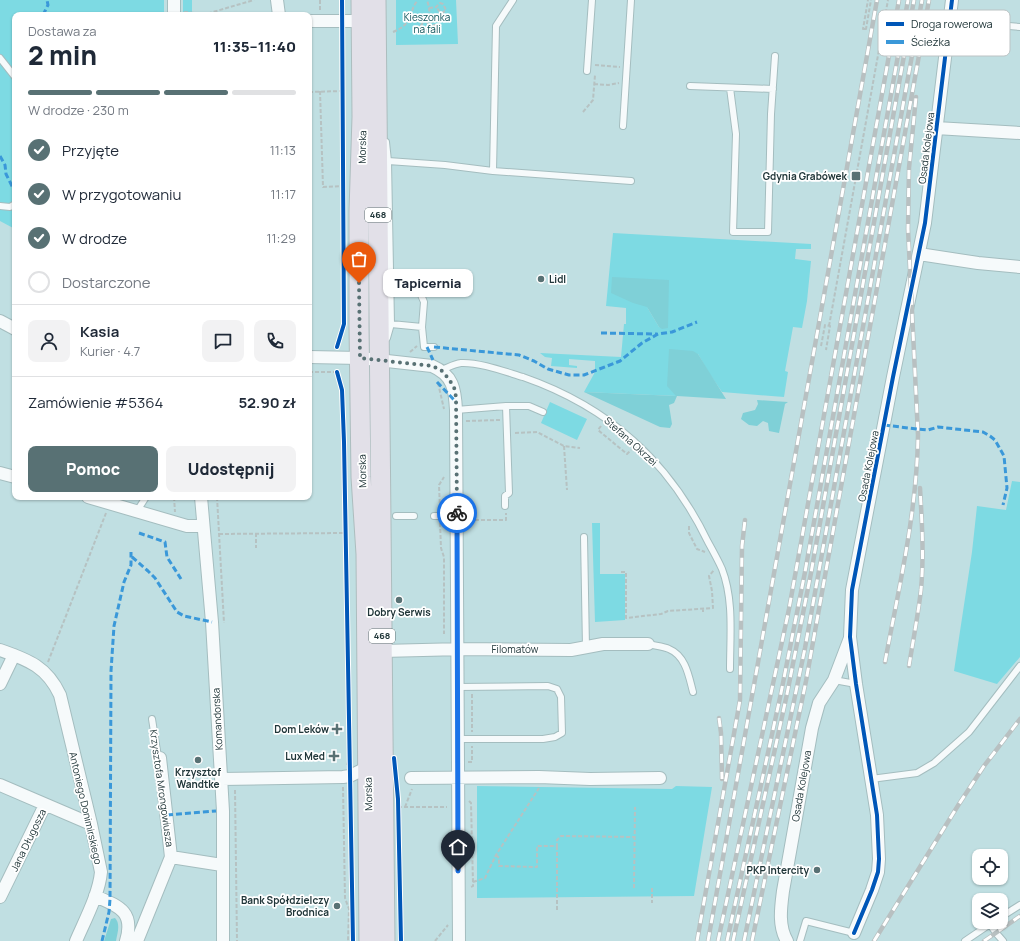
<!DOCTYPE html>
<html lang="pl">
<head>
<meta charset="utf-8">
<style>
	:root { --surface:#fff; --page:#f2f2f3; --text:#1f2937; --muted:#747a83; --line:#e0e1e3; --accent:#587174 }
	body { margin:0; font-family:Manrope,sans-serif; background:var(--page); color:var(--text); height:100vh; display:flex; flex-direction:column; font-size:15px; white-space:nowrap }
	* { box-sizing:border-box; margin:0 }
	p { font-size:13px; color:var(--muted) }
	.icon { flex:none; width:22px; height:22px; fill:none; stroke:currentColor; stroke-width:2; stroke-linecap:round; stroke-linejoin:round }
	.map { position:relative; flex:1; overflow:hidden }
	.sheet { position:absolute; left:12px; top:12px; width:300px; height:488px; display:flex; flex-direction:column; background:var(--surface); border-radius:8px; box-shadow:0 1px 3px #0004 }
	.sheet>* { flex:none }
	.controls { position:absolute; left:972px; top:849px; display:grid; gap:8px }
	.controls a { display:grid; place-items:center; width:36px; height:36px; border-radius:8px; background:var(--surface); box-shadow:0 1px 3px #0004; font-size:20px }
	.pin { position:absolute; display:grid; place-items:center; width:34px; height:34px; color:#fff; margin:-41px -17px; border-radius:50% 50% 50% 0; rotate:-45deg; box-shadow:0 0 4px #0007 }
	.pin .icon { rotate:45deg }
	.courier { position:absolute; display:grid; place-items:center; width:40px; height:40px; margin:-20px; border:3px solid #1a73e8; border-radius:50%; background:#fff; color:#222; box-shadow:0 1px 5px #0007 }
	.bubble { position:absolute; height:28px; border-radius:8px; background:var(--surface); box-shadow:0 1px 3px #0004; font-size:13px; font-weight:800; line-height:28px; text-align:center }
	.headline em { font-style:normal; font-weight:800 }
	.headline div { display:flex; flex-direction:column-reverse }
	.headline { display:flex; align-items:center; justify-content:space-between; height:68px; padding:0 16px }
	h1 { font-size:26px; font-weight:800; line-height:30px }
	.bar { display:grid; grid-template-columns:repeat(4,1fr); gap:6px 4px; align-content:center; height:48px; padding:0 16px }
	.bar i { height:5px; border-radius:3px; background:var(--line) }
	.bar .selected { background:var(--accent) }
	.bar p { grid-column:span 4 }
	.line { display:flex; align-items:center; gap:10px; padding:0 16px; border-top:1px solid var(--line) }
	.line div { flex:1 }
	.round { display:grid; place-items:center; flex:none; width:42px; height:42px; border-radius:8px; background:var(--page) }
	ol { padding:0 16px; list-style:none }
	li { display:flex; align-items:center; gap:12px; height:44px }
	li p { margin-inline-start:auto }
	li .icon { padding:4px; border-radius:50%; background:var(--accent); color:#fff; stroke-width:4 }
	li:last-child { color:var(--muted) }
	li i { width:22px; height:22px; border:2px solid var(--line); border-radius:50% }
	.button { display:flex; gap:8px; margin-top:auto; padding:8px 16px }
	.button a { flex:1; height:46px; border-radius:8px; background:var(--accent); color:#fff; font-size:16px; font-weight:800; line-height:46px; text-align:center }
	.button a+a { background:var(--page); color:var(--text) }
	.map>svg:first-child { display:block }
</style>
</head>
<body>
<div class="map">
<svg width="1020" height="941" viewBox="0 0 1020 941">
	<rect width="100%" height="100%" fill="#c0dfe2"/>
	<path fill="#7ddae3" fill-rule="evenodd" d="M0 0H164V15H15V229L0 221Z
		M183 0H192V15H183Z
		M396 0H456L458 44 396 45Z
		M613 233 811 244V249H796L795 259 811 261 807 301 802 328 793 327 785 371 788 372 784 397 722 392 709 373 698 354 677 396 584 392 595 372V361L569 359V365L577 366V368L551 366 552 358 545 357 540 353 621 357 624 324H626V308L606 306ZM647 307 668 328 659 327Z
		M550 402 587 419 577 440 541 423Z
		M1012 481 1020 482V657L997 684 954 671 972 552 977 506 1006 510Z
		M592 523H600V574H625V620L595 622Z
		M477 786 672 789 676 786 712 787 694 896 477 898Z"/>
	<path fill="#7fd0d7" d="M612 277 669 280 668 328 662 329 659 327 647 307 633 303 611 293Z
		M669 349 693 351 698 354 726 399 677 396 674 403 669 405 672 424 670 428 660 427 584 392 676 396 667 386Z
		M757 400 788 402 785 404 779 433 769 431 768 423 763 421 757 426 749 425 741 419 743 413 755 410 758 404Z
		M115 918C121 924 117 934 116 941H104L111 919Z"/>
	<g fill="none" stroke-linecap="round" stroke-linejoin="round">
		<defs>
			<path id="lane" d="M949 21 1020 27
				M0 58 15 77
				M587 71 592 0
				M690 86 773 89
				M730 88 736 134 733 232H768L771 114 775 56
				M623 126 631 0
				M386 142 388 161 391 324 387 338
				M388 161 445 165 493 171 496 26 513 0
				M493 171 631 181
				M0 206 10 207 15 204
				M390 274 421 273V295L424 302 422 327 424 347H434
				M391 324 422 327
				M441 370C447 368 454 364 461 363 479 362 506 372 523 377 609 407 669 461 708 542 713 551 718 560 722 569 734 600 730 636 730 669
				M456 410 506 406H529L543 412
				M505 506V496L509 493 506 406
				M137 511 146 497
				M396 516H414
				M434 516H457
				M584 537 586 648
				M648 644C655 646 663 646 669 649 686 656 689 677 693 692
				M834 680 856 684
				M152 719 158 757 160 758
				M457 739H543L555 737 562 733 561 697 557 689 548 686 457 687
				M871 779 917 773 934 763 969 732 1020 666
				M1001 917 1020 905
				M990 924 996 933 1003 941
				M800 941 806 921 854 933
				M965 941 993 922"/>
			<path id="street" d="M174 0V15
				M277 0 279 15
				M309 21H362
				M936 128 1020 133
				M919 254 978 263 1020 267
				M0 321 15 329
				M309 357 360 358 432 366C453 375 455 389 456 410L459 941
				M0 473 15 477
				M88 497 187 526H203
				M201 497 212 622 223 811V941
				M0 650C29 660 47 667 60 695L91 824 101 872C99 894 85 920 76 941
				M382 651 463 649 571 650 603 644H648
				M0 684 14 655
				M411 778 539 777 590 779 660 778
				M221 779 343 777 350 776 368 767
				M0 785 91 824
				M171 857 222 865
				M95 896C118 906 135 911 126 941
				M0 897 45 805
				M854 933 872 890 878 872 879 859 877 815 856 684 850 637 852 590 893 377 925 223 952 0
				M137 941 171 857 160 758
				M787 941C778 926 781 907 783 891L812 728 819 703 834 680 850 638"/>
			<path id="primary" d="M361 0 362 117 359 211V326L361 477 366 554 369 941
				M376 0 385 941"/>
		</defs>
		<use href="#lane" stroke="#a4bdbf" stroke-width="8"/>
		<use href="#street" stroke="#a4bdbf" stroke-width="14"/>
		<use href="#primary" stroke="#acbdbe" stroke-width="21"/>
		<path stroke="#b6c2c2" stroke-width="2" stroke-dasharray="4 2" stroke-linecap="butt" d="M320 0V11
			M429 8 436 7 440 3 443 4 446 10 442 13 440 12 436 7
			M184 12 206 14 254 0
			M428 17 436 21V25H433L432 20
			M426 21 429 25V30L425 33 422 31 420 27C422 23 424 22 427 20 431 14 429 6 427 0
			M865 29H866L871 0
			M865 29H863L868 0
			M393 32C415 23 407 13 418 0
			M595 65 620 67
			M594 84 608 85 619 83
			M320 91 323 187 343 186
			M309 92 342 91
			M583 112 593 100 595 75
			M829 326 888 0
			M821 346 825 325 830 326 826 350
			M410 352 417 346
			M309 372H337
			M438 383 444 409
			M466 421 500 420
			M601 426 598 430 627 454 631 450
			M515 433 537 432 564 446 580 448
			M564 446 567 490
			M174 497 175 512
			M217 497 224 623
			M440 509 439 485 444 477
			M469 520H506V513
			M440 523 441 548 444 557V634
			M689 526V533L697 549 705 552
			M256 533V548
			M219 534 346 533
			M621 572H626V618L661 614 668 611 713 608 712 591 709 576 714 570
			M703 608V613
			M48 662 106 513
			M472 694V732
			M468 762H472V746
			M347 765 349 758
			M343 787 345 898 349 909 348 941
			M235 790 237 941
			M469 801 471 803 473 883V886L470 887
			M398 807H447
			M405 807 412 789
			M557 846V911
			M496 855 499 858V866L537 867V846H557V840L561 836 635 837
			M473 882 485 878 496 855 539 788
			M634 888 635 807
			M652 888V903
			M435 941 448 925"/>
		<use href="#lane" stroke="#f6fafb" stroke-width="6"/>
		<use href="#street" stroke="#f6fafb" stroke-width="12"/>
		<use href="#primary" stroke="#e2e0e8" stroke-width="19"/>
		<defs>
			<path id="rail" d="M885 662C899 587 917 512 918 435L908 229 909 168 916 97
				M909 666C913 641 918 615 921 590 924 556 922 522 920 488
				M719 718 721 733 722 779
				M697 941 740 700 742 546 745 520
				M708 941 877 0
				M718 941 789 609 899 0
				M727 941 781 693 805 572 908 0
				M733 941 787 694 811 573 914 0
				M744 941 805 648 922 0
				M752 941 806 681 929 0
				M874 941 959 804 984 766 1020 719
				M984 941 1020 916"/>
		</defs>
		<use href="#rail" stroke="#b8c0c1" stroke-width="4.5"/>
		<use href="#rail" stroke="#fff" stroke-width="3" stroke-dasharray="9" stroke-linecap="butt"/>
		<path stroke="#3a98d9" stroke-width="3" stroke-dasharray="6 3" stroke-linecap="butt" d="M43 15 48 5 47 0
			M0 156 5 165 6 174 15 192
			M601 333 657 334
			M427 347 433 360
			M434 347 519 355 534 361 548 369 569 375H584L620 361 642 343 658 334 672 332 697 322
			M437 382 456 402
			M884 425 917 429 928 430 938 427 983 432 990 436 995 440 1004 456 1007 488 1003 505
			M139 533 165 542 167 557 181 579
			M132 557 148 571 155 578 177 612 184 616 212 622
			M167 815 216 811
			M102 941 109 912 110 899 111 671 114 626 124 582 131 565V552"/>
		<defs>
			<path id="cycleway" d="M337 347 344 324 342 0
				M337 372 342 390 344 442 353 941
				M394 758 398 799 401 941
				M854 933 872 890 878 872 879 859 877 815 856 684 850 637 852 590 893 377 925 223 952 0"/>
		</defs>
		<use href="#cycleway" stroke="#fff" stroke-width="6"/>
		<use href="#cycleway" stroke="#0057b8" stroke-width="4"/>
	</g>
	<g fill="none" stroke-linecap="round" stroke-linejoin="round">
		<path stroke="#587174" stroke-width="4" stroke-dasharray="0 7.2" d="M359 283 360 358 432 366 441 370 448 378 454 387 456 397 457 513"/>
		<path stroke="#1a73e8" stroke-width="5" d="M457 513 458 871"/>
	</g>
	<g fill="#587174" stroke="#fff" stroke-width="1.5">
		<rect x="851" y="171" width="10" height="10" rx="2"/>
		<circle cx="541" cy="279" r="4"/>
		<circle cx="399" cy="600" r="4"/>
		<path d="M335 723h4v4h4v4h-4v4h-4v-4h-4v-4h4z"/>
		<path d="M332 750h4v4h4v4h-4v4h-4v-4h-4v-4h4z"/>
		<circle cx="198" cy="760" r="4"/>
		<circle cx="817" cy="870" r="4"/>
		<circle cx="337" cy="906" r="4"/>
	</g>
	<g text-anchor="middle" stroke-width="3.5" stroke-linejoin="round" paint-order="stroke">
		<g fill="#fff" stroke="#637274" stroke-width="1">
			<rect x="365" y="208" width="26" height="14" rx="3"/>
			<rect x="369" y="629" width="26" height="14" rx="3"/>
		</g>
		<g font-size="9" font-weight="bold" fill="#203639">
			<text x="378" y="218">468</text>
			<text x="382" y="639">468</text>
		</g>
		<g font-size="10" fill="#0d545a" stroke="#fff">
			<text x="427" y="21">Kieszonka<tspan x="427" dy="12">na fali</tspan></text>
		</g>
		<g font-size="10" fill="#203639" stroke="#fff">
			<text transform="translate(362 147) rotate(-89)" y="4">Morska</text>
			<text transform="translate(926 148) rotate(-83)" y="4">Osada Kolejowa</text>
			<text transform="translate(631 441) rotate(42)" y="4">Stefana Okrzei</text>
			<text transform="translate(868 466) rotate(-79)" y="4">Osada Kolejowa</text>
			<text transform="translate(362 471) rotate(-91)" y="4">Morska</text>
			<text x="515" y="653">Filomatów</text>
			<text transform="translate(217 719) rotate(-93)" y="4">Komandorska</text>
			<text transform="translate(801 786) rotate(-80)" y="4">Osada Kolejowa</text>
			<text transform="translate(162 788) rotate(82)" y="4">Krzysztofa Mrongowiusza</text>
			<text transform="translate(368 794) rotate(-91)" y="4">Morska</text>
			<text transform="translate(86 808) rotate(77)" y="4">Antoniego Donimirskiego</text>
			<text transform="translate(28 840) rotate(-64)" y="4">Jana Długosza</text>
		</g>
		<g font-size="10" font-weight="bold" fill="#203639" stroke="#fff" text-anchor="end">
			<text x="847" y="180">Gdynia Grabówek</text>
			<text x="549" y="283" text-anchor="start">Lidl</text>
			<text x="399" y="616" text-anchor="middle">Dobry Serwis</text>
			<text x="329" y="733">Dom Leków</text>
			<text x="325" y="760">Lux Med</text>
			<text x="198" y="776" text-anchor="middle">Krzysztof<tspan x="198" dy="12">Wandtke</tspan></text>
			<text x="809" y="874">PKP Intercity</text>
			<text x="329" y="904">Bank Spółdzielczy<tspan x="329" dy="12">Brodnica</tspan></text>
		</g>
	</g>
	<rect x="878" y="10" width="132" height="46" rx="6" fill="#fff" stroke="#bcc3c4" stroke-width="1"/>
	<rect x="886" y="22" width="18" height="4" fill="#0057b8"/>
	<rect x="886" y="40" width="18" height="4" fill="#3a98d9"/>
	<g font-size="11" fill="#203639">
		<text x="911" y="28">Droga rowerowa</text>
		<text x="911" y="46">Ścieżka</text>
	</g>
</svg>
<div class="controls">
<a><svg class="icon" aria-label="locate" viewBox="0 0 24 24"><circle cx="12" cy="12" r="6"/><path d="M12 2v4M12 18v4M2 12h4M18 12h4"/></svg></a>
<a><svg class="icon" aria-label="layers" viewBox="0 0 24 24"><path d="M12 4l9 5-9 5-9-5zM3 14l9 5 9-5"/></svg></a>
</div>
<div class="pin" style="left:359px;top:283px;background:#ea580c"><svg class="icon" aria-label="bag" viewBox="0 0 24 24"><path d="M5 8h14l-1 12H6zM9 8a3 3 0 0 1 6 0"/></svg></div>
<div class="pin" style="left:458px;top:871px;background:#1f2937"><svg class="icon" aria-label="home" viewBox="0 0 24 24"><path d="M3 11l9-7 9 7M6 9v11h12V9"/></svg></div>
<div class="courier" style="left:457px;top:513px"><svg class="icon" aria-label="bike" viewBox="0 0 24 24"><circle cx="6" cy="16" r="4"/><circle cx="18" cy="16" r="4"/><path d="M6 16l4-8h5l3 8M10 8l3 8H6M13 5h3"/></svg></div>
<div class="bubble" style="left:383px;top:269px;width:90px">Tapicernia</div>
<section class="sheet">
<div class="headline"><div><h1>2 min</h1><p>Dostawa za</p></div><em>11:35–11:40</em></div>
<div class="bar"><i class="selected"></i><i class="selected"></i><i class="selected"></i><i></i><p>W drodze · 230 m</p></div>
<ol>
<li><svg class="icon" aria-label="check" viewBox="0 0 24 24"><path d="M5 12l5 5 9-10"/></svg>Przyjęte<p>11:13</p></li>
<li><svg class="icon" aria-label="check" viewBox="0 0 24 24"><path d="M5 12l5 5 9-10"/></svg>W przygotowaniu<p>11:17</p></li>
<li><svg class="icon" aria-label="check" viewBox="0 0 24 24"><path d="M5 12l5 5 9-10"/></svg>W drodze<p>11:29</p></li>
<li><i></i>Dostarczone</li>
</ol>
<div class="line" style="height:72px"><a class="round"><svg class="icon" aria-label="person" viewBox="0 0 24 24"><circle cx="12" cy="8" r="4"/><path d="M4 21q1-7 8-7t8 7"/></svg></a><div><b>Kasia</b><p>Kurier · 4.7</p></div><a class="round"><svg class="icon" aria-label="chat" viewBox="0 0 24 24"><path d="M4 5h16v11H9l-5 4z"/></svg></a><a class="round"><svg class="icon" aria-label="phone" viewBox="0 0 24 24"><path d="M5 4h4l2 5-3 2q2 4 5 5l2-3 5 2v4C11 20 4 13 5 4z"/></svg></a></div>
<div class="line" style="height:52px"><div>Zamówienie #5364</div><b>52.90 zł</b></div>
<div class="button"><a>Pomoc</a><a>Udostępnij</a></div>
</section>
</div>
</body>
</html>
